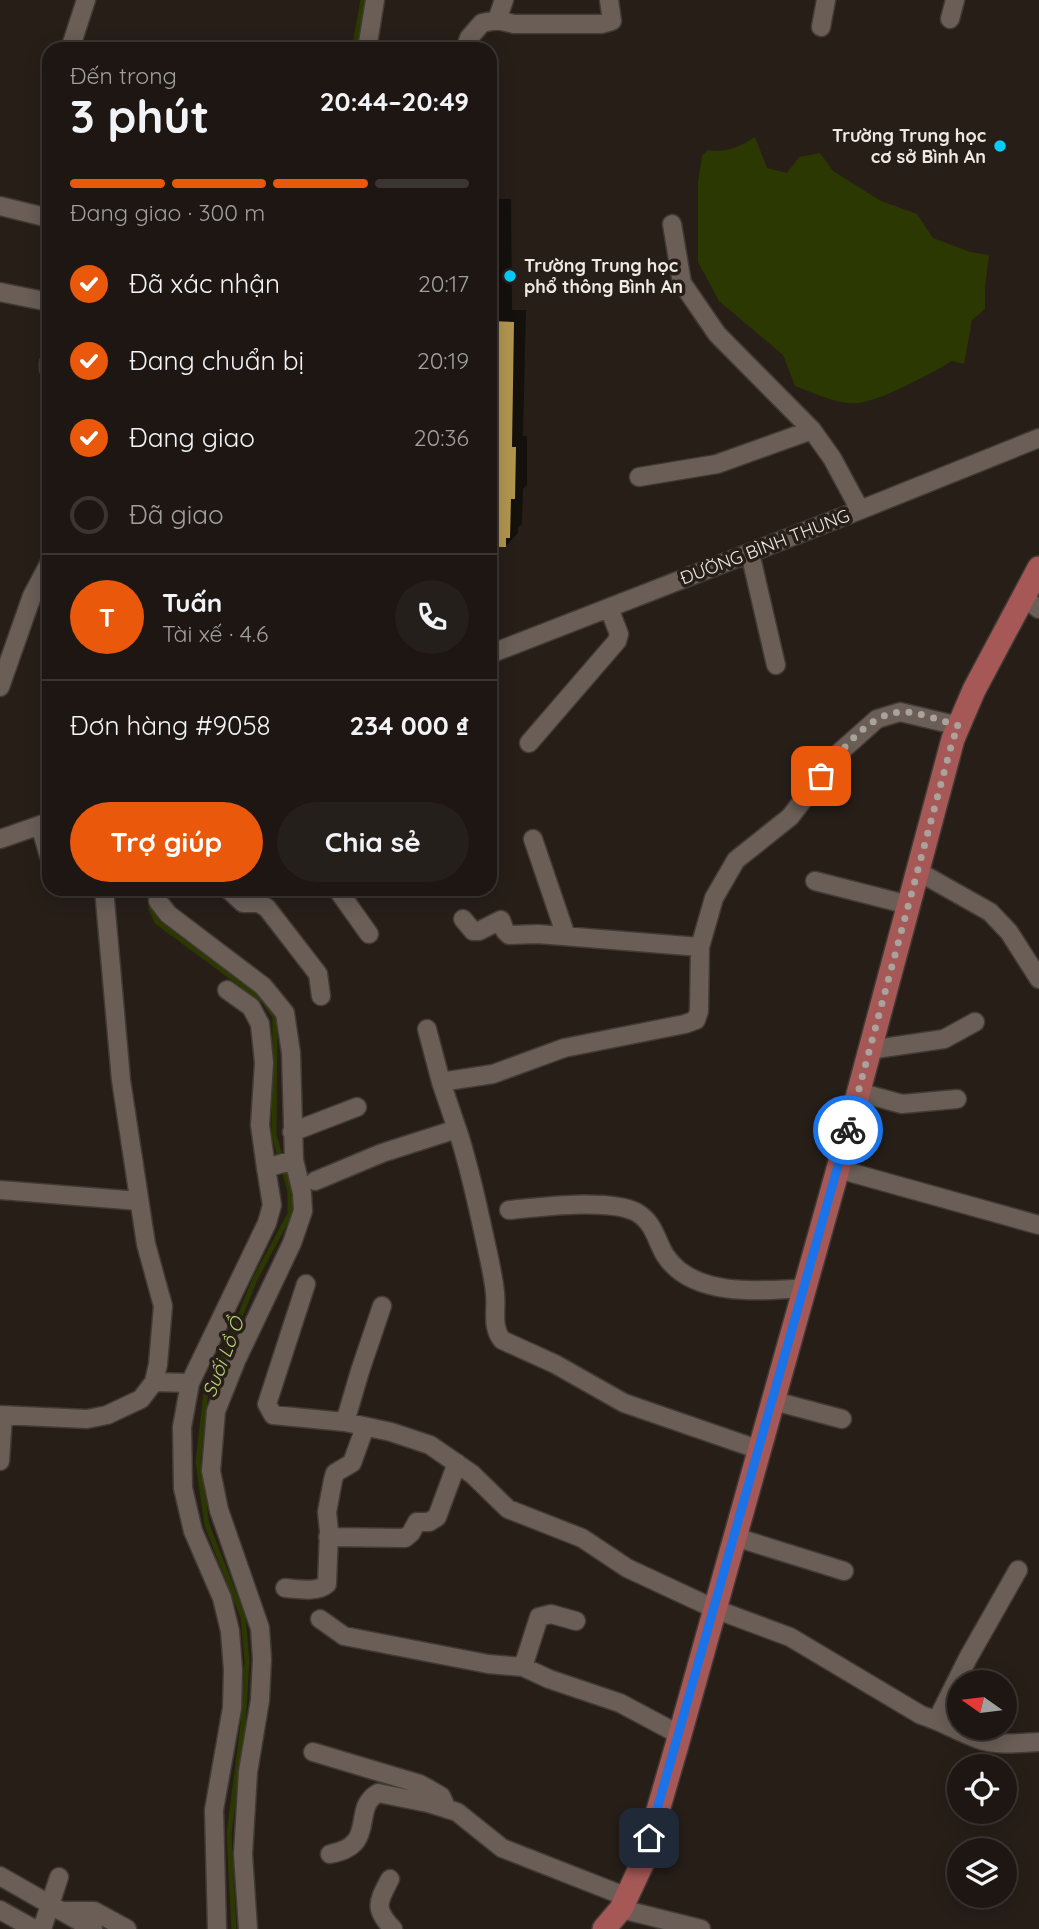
<!DOCTYPE html>
<html lang="vi">
<head>
<meta charset="utf-8">
<style>
	:root { --surface:#1d1612; --page:#251f1b; --text:#f1f3f6; --muted:#a09f9f; --line:#3b3532; --accent:#ea580c }
	body { margin:0; font-family:Quicksand,sans-serif; background:var(--page); color:var(--text); height:100vh; display:flex; flex-direction:column; font-size:26px; white-space:nowrap }
	* { box-sizing:border-box; margin:0 }
	p { font-size:23px; color:var(--muted) }
	.icon { flex:none; width:38px; height:38px; fill:none; stroke:currentColor; stroke-width:2; stroke-linecap:round; stroke-linejoin:round }
	.map { position:relative; flex:1; overflow:hidden }
	.panel { position:absolute; left:42px; top:42px; width:455px; height:854px; display:flex; flex-direction:column; background:var(--surface); border-radius:21px; box-shadow:0 4px 18px #0003,0 0 0 2px var(--line) }
	.panel>* { flex:none }
	.needle { width:46px; rotate:284deg }
	.controls { position:absolute; left:947px; top:1670px; display:grid; gap:14px }
	.controls a { display:grid; place-items:center; width:70px; height:70px; border-radius:50%; background:var(--surface); box-shadow:0 4px 18px #0003,0 0 0 2px var(--line); font-size:35px }
	.pin { position:absolute; display:grid; place-items:center; width:60px; height:60px; color:#fff; margin:-30px; border-radius:14px; box-shadow:0 4px 10px #0006 }
	.courier { position:absolute; display:grid; place-items:center; width:70px; height:70px; margin:-35px; border:5px solid #1a73e8; border-radius:50%; background:#fff; color:#222; box-shadow:0 2px 9px #0007 }
	.headline em { font-style:normal; font-weight:800 }
	.headline div { display:flex; flex-direction:column-reverse }
	.headline { display:flex; align-items:center; justify-content:space-between; height:119px; padding:0 28px }
	h1 { font-size:46px; font-weight:800; line-height:52px }
	.bar { display:grid; grid-template-columns:repeat(4,1fr); gap:10px 7px; align-content:center; height:84px; padding:0 28px }
	.bar i { height:9px; border-radius:5px; background:var(--line) }
	.bar .current { background:var(--accent) }
	.bar p { grid-column:span 4 }
	.line { display:flex; align-items:center; gap:18px; padding:0 28px; border-top:2px solid var(--line) }
	.line div { flex:1 }
	.round { display:grid; place-items:center; flex:none; width:74px; height:74px; border-radius:37px; background:var(--page) }
	ol { padding:0 28px; list-style:none }
	li { display:flex; align-items:center; gap:21px; height:77px }
	li p { margin-inline-start:auto }
	li .icon { padding:7px; border-radius:50%; background:var(--accent); color:#fff; stroke-width:4 }
	li:last-child { color:var(--muted) }
	li i { width:38px; height:38px; border:4px solid var(--line); border-radius:50% }
	.primary-button { display:flex; gap:14px; margin-top:auto; padding:14px 28px }
	.primary-button a { flex:1; height:80px; border-radius:42px; background:var(--accent); color:#fff; font-size:28px; font-weight:800; line-height:80px; text-align:center }
	.primary-button a+a { background:var(--page); color:var(--text) }
	.map>svg:first-child { display:block }
</style>
</head>
<body>
<div class="map">
<svg width="1039" height="1929" viewBox="0 0 1039 1929">
	<rect width="100%" height="100%" fill="#271e18"/>
	<path fill="#2c3801" d="M755 137 767 168 787 173 799 157 820 153 833 171 881 201 917 214 933 238 970 252 989 255 985 287V309L972 320 964 364 952 361C929 374 884 400 858 403 838 405 814 393 795 386L783 355 719 301 698 262V182L702 156 708 150C727 153 739 147 755 137Z"/>
	<path fill="#0007" d="M490 199H511L512 310H526L523 436H527V485L523 489 522 524 518 528V533L506 546 490 545Z"/>
	<g fill="none" stroke-linecap="round" stroke-linejoin="round">
		<path stroke="#2c3801" stroke-width="5" d="M354 49 363 0
			M151 901V909L157 922 264 1001 275 1017 274 1135 290 1191V1214L255 1279 221 1363 206 1392 198 1462 207 1525 243 1617 247 1661 243 1724 229 1834 234 1929"/>
	</g>
	<path fill="#b0954f" d="M490 321 514 322 512 447H516L515 499H511L510 538H506V547H490Z"/>
	<g fill="none" stroke-linecap="round" stroke-linejoin="round">
		<defs>
			<path id="minor" d="M950 19 955 0
				M497 20 504 0
				M821 27 826 0
				M70 49 86 0
				M367 49 375 0
				M465 49 469 38 482 23 497 20 514 24H602L612 21 609 0
				M0 206 49 218
				M672 224 682 283 717 334 812 430 832 458 860 510
				M0 292 49 302
				M49 363V369
				M639 477 717 464 812 430
				M750 553 776 665
				M1023 597 1039 609
				M490 654 860 510 1039 438
				M0 687 32 596 49 564
				M529 743 617 641 619 634 609 608
				M40 825 49 856
				M0 839 49 822
				M533 839 566 936
				M919 872 990 912 1009 932 1039 979
				M815 881 909 905
				M159 889 158 901 168 914 263 986 285 1013 291 1053 294 1160 302 1193 303 1211 292 1243 236 1361 216 1411 211 1471 219 1510 260 1628 262 1659 260 1700 248 1772 243 1854 248 1929
				M228 889 243 903H259L267 908 318 974 321 996
				M337 889 369 934
				M463 919 473 931H479L501 920 505 931 509 935 538 934 700 947
				M227 990 251 1007 260 1024 264 1063 260 1125 266 1168 294 1160
				M427 1029 441 1082 457 1129
				M869 1050 944 1039 975 1022
				M441 1082 493 1074 564 1048 685 1024 696 1020 699 1011 700 947 714 898 736 860 790 817 841 751 877 719 900 712 959 726
				M858 1092 902 1104 957 1099
				M292 1132 357 1107
				M838 1169 1039 1225
				M315 1181 382 1153 457 1129C469 1164 476 1199 484 1235 488 1254 493 1273 495 1293 497 1310 491 1326 502 1340L555 1364 624 1403 760 1450
				M0 1190 139 1201
				M509 1210C540 1207 609 1198 636 1212 654 1222 656 1240 665 1255 692 1298 763 1291 805 1288
				M306 1284 267 1404 273 1415 345 1422 391 1432 430 1445 472 1474 508 1509 582 1538 627 1568 715 1609 790 1637 921 1715C941 1721 958 1732 978 1739 996 1746 1019 1743 1039 1742
				M154 1382 190 1383 267 1223 272 1205 266 1168
				M190 1383 182 1427 183 1488 193 1531 222 1598 230 1631 233 1670 232 1708 214 1810 217 1929
				M774 1401 842 1419
				M0 1415 87 1419 107 1415 141 1399 154 1382 158 1364 163 1306 146 1244 121 1080 104 889
				M345 1422 360 1371 382 1306
				M0 1461 3 1416
				M328 1537 405 1538 411 1533 417 1522H429L437 1517 457 1463
				M735 1537 844 1571
				M285 1588C298 1589 317 1593 327 1584L329 1531 327 1512 333 1480 335 1473 352 1463 365 1427
				M320 1619 344 1636 488 1664 523 1667 549 1679 620 1703 680 1735
				M523 1667 539 1617 551 1614 576 1621
				M937 1720 968 1658 1018 1570
				M313 1752 420 1784 441 1796 447 1809
				M330 1854C379 1845 350 1809 378 1793L428 1803 457 1812 502 1848 627 1897
				M0 1876 93 1929
				M390 1879C378 1902 373 1908 393 1929
				M621 1909 701 1929
				M0 1910 34 1929
				M65 1911H94L127 1929
				M42 1929 59 1877"/>
			<path id="major" d="M604 1929 621 1909 643 1862 677 1745 838 1169 953 739 974 690 1039 568"/>
		</defs>
		<use href="#minor" stroke="#413a35" stroke-width="21"/>
		<use href="#major" stroke="#413a35" stroke-width="26"/>
		<use href="#minor" stroke="#6a5e57" stroke-width="18"/>
		<use href="#major" stroke="#a55856" stroke-width="23"/>
	</g>
	<g fill="none" stroke-linecap="round" stroke-linejoin="round">
		<path stroke="#a9a29d" stroke-width="7" stroke-dasharray="0 12.6" d="M821 776C841 752 866 715 900 712 918 711 941 721 959 726L953 739 848 1130"/>
		<path stroke="#1a73e8" stroke-width="9" d="M649 1838 848 1130"/>
	</g>
	<g fill="#07cbf9" stroke="#271e18" stroke-width="2.5">
		<circle cx="1000" cy="146" r="7"/>
		<circle cx="510" cy="276" r="7"/>
	</g>
	<g text-anchor="middle" stroke-width="7" stroke-linejoin="round" paint-order="stroke">
		<g font-size="18" font-weight="bold" fill="#efe9e4" stroke="#271e18" text-anchor="end">
			<text x="986" y="142">Trường Trung học<tspan x="986" dy="21">cơ sở Bình An</tspan></text>
			<text x="524" y="272" text-anchor="start">Trường Trung học<tspan x="524" dy="21">phổ thông Bình An</tspan></text>
		</g>
		<g font-size="18" fill="#efe9e4" stroke="#271e18">
			<text transform="translate(765 547) rotate(-21)" y="6">ĐƯỜNG BÌNH THUNG</text>
		</g>
		<g font-size="19" font-style="italic" fill="#b9d576" stroke="#271e18">
			<text transform="translate(223 1357) rotate(-69)" y="7">Suối Lồ Ồ</text>
		</g>
	</g>
</svg>
<div class="controls">
<a><svg class="needle" viewBox="-14 -14 28 28"><path d="M0-13l5 13h-10z" fill="#e53935"/><path d="M0 13l5-13h-10z" fill="#a09f9f"/></svg></a>
<a><svg class="icon" aria-label="locate" viewBox="0 0 24 24"><circle cx="12" cy="12" r="6"/><path d="M12 2v4M12 18v4M2 12h4M18 12h4"/></svg></a>
<a><svg class="icon" aria-label="layers" viewBox="0 0 24 24"><path d="M12 4l9 5-9 5-9-5zM3 14l9 5 9-5"/></svg></a>
</div>
<div class="pin" style="left:821px;top:776px;background:#ea580c"><svg class="icon" aria-label="bag" viewBox="0 0 24 24"><path d="M5 8h14l-1 12H6zM9 8a3 3 0 0 1 6 0"/></svg></div>
<div class="pin" style="left:649px;top:1838px;background:#1f2937"><svg class="icon" aria-label="home" viewBox="0 0 24 24"><path d="M3 11l9-7 9 7M6 9v11h12V9"/></svg></div>
<div class="courier" style="left:848px;top:1130px"><svg class="icon" aria-label="bike" viewBox="0 0 24 24"><circle cx="6" cy="16" r="4"/><circle cx="18" cy="16" r="4"/><path d="M6 16l4-8h5l3 8M10 8l3 8H6M13 5h3"/></svg></div>
<section class="panel">
<div class="headline"><div><h1>3 phút</h1><p>Đến trong</p></div><em>20:44–20:49</em></div>
<div class="bar"><i class="current"></i><i class="current"></i><i class="current"></i><i></i><p>Đang giao · 300 m</p></div>
<ol>
<li><svg class="icon" aria-label="check" viewBox="0 0 24 24"><path d="M5 12l5 5 9-10"/></svg>Đã xác nhận<p>20:17</p></li>
<li><svg class="icon" aria-label="check" viewBox="0 0 24 24"><path d="M5 12l5 5 9-10"/></svg>Đang chuẩn bị<p>20:19</p></li>
<li><svg class="icon" aria-label="check" viewBox="0 0 24 24"><path d="M5 12l5 5 9-10"/></svg>Đang giao<p>20:36</p></li>
<li><i></i>Đã giao</li>
</ol>
<div class="line" style="height:126px"><b class="round" style="background:var(--accent);color:#fff">T</b><div><b>Tuấn</b><p>Tài xế · 4.6</p></div><a class="round"><svg class="icon" aria-label="phone" viewBox="0 0 24 24"><path d="M5 4h4l2 5-3 2q2 4 5 5l2-3 5 2v4C11 20 4 13 5 4z"/></svg></a></div>
<div class="line" style="height:91px"><div>Đơn hàng #9058</div><b>234 000 ₫</b></div>
<div class="primary-button"><a>Trợ giúp</a><a>Chia sẻ</a></div>
</section>
</div>
</body>
</html>
